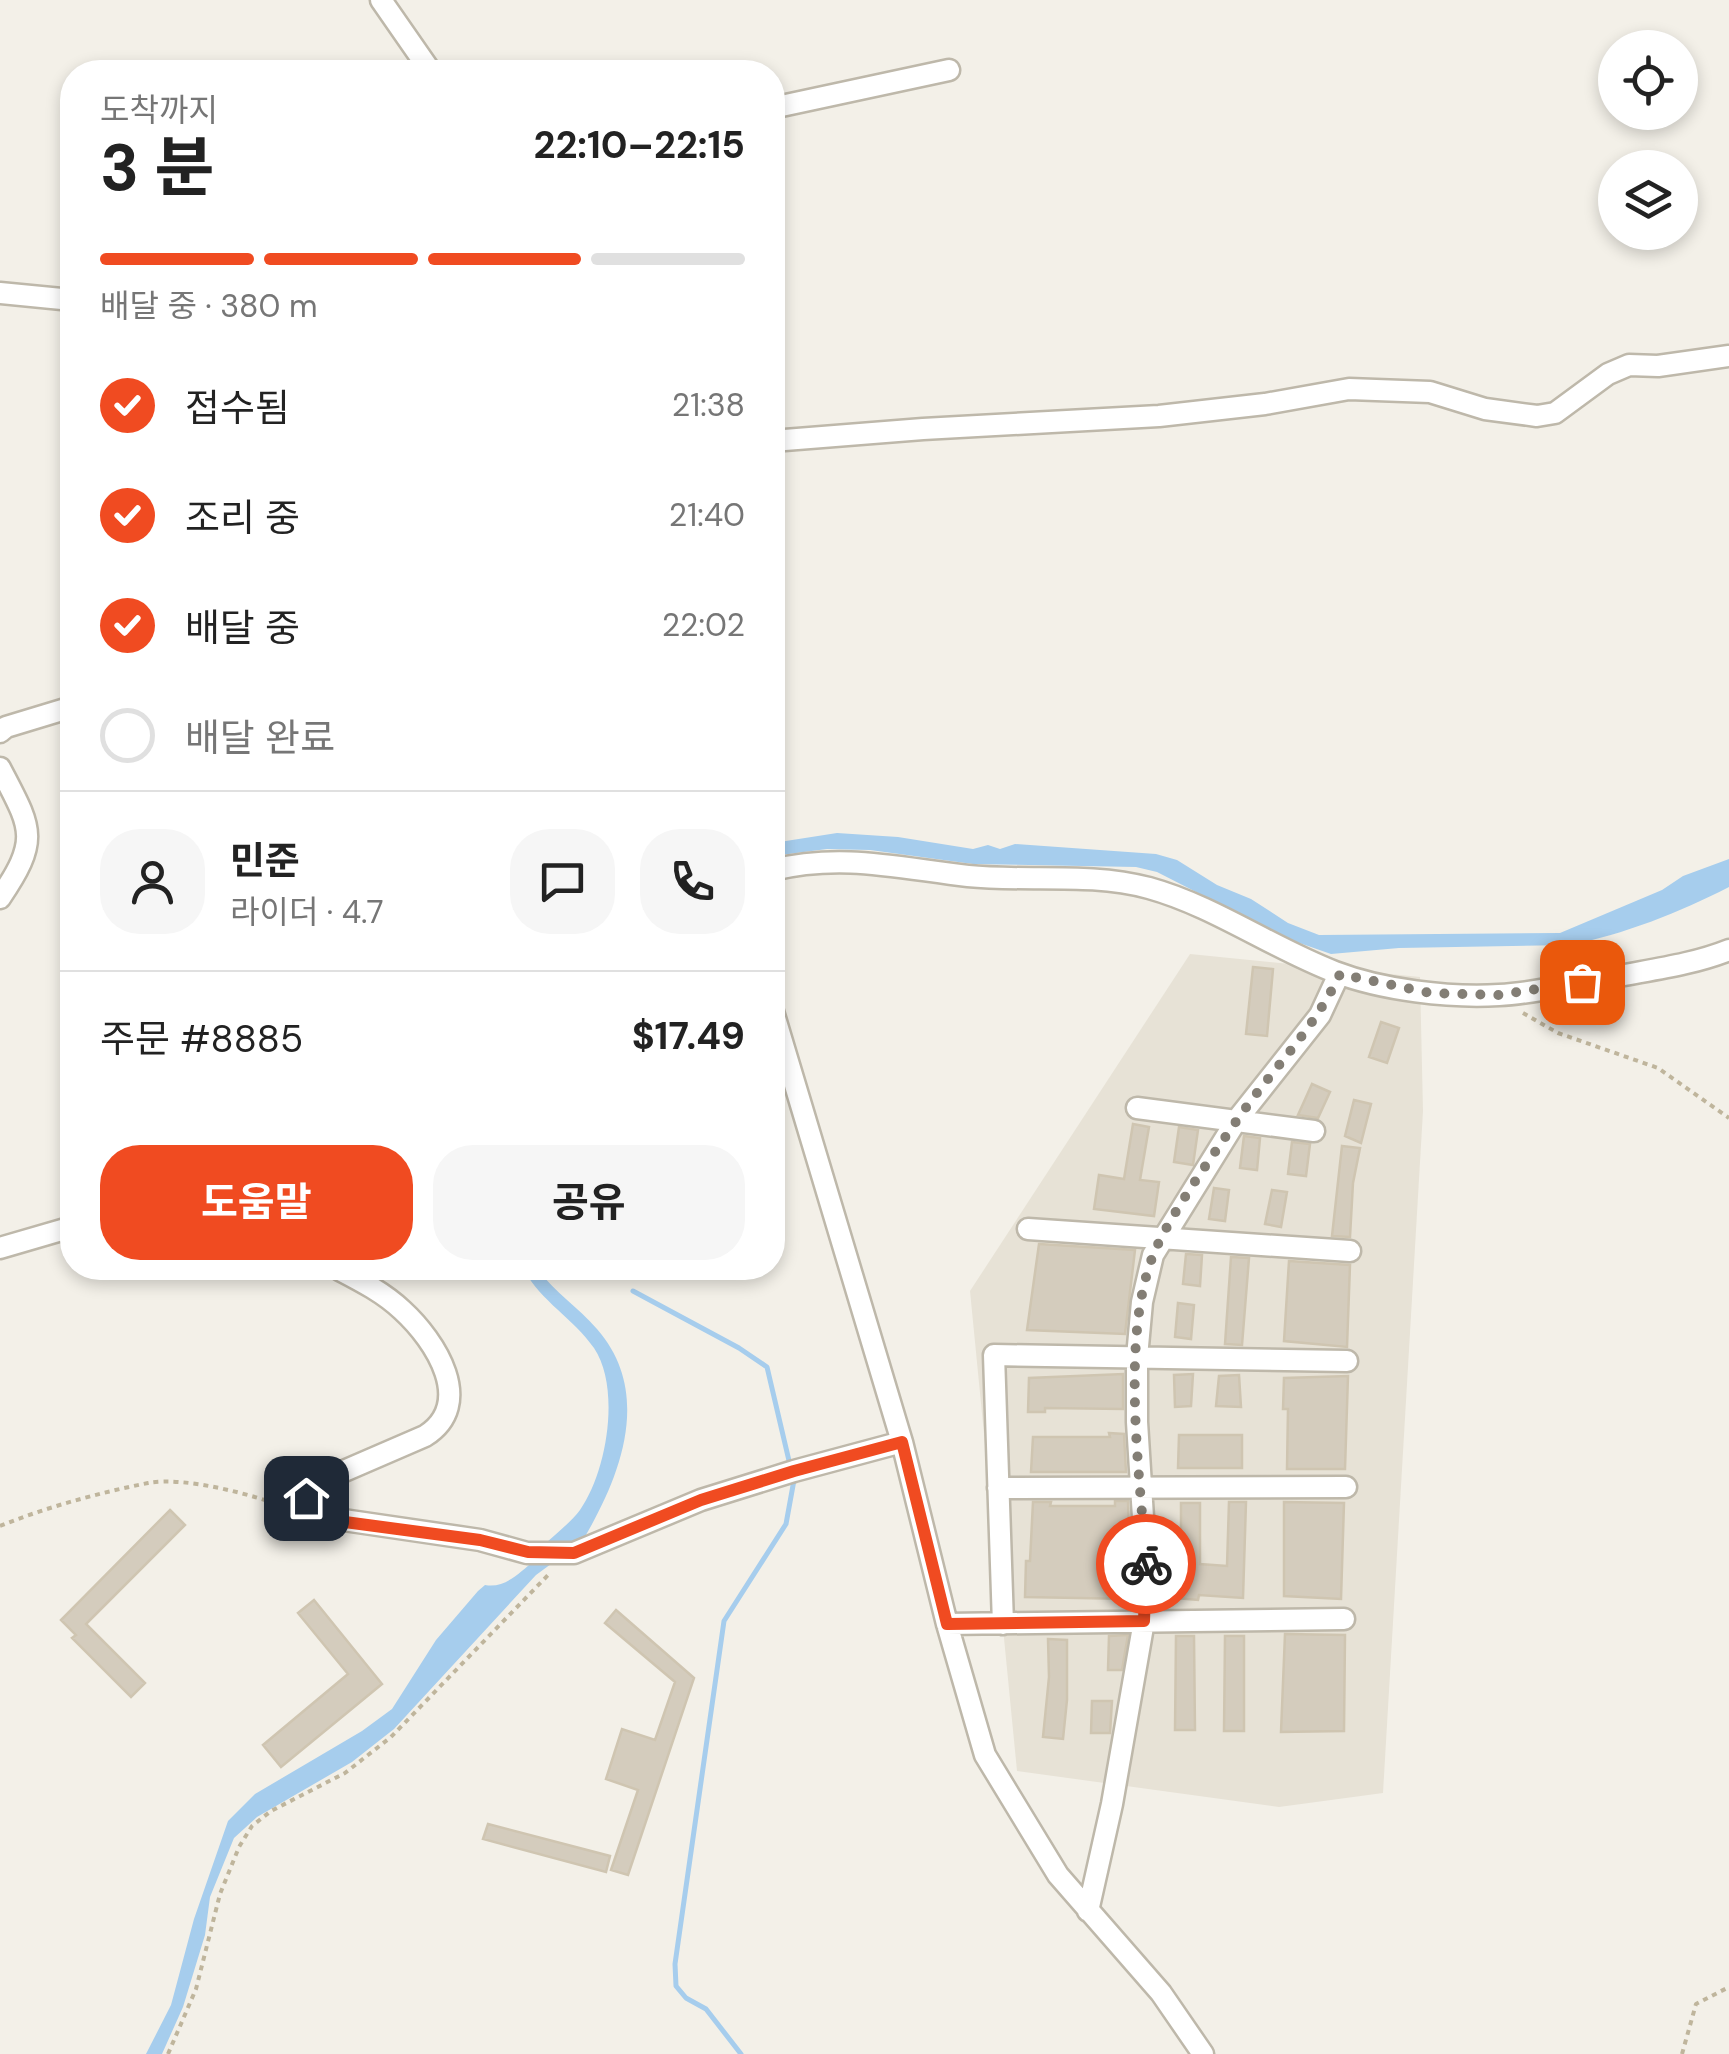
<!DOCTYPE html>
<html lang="ko">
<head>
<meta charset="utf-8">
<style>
	:root { --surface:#fff; --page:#f6f6f6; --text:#222; --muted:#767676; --line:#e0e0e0; --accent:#f04b21 }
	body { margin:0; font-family:"DM Sans","Noto Sans KR",sans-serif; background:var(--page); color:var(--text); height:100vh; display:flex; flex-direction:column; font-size:38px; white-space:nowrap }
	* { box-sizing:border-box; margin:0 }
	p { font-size:32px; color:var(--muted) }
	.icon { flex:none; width:55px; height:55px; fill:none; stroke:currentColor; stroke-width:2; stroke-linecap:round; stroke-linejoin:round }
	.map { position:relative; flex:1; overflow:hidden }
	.details { position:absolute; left:60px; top:60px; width:725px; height:1220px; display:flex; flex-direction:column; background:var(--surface); border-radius:40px; box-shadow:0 5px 15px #0003 }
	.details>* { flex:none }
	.buttons { position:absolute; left:1598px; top:30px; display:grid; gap:20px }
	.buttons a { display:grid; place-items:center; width:100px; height:100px; border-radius:50%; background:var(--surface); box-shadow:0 5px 15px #0003; font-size:50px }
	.pin { position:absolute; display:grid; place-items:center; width:85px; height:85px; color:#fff; margin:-42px; border-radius:20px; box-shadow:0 5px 15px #0006 }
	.courier { position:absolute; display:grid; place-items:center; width:100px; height:100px; margin:-50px; border:8px solid #f04b21; border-radius:50%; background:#fff; color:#222; box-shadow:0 2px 12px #0007 }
	.headline em { font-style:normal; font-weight:700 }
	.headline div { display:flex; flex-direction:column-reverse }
	.headline { display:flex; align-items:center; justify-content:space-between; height:170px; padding:0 40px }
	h1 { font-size:65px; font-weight:700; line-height:75px }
	.bar { display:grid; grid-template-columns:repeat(4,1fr); gap:15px 10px; align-content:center; height:120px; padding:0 40px }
	.bar i { height:12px; border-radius:8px; background:var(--line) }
	.bar .selected { background:var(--accent) }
	.bar p { grid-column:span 4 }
	.line { display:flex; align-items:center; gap:25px; padding:0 40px; border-top:2px solid var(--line) }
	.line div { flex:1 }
	.round { display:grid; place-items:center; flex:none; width:105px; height:105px; border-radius:40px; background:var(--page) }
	ol { padding:0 40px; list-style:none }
	li { display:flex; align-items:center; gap:30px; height:110px }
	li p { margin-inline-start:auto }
	li .icon { padding:10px; border-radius:50%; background:var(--accent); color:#fff; stroke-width:4 }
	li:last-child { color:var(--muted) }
	li i { width:55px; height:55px; border:5px solid var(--line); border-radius:50% }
	.button { display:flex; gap:20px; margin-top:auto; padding:20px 40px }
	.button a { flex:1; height:115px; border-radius:40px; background:var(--accent); color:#fff; font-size:40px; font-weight:700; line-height:115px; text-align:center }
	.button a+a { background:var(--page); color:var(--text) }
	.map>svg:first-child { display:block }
</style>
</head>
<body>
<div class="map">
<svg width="1729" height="2054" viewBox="0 0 1729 2054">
	<rect width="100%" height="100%" fill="#f3f0e8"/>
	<path fill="#e7e2d6" d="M1190 954 1420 977 1423 1111 1383 1793 1279 1807 1017 1771 970 1291Z"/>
	<path fill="#a6cded" d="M837 833 898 837 973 849 988 845 1000 849 1015 844 1156 854 1177 860 1217 885 1251 899 1288 923 1319 935 1560 933 1662 890 1683 876 1729 859V887C1680 912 1623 935 1569 945L1399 948 1331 954 1288 939 1157 872 1136 867 973 864 870 850 827 849 773 856V843Z
		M523 1268H537C553 1291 578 1307 597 1329 653 1393 621 1476 583 1540L563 1547 547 1542C557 1533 572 1521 580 1510 607 1472 621 1388 594 1348 573 1318 540 1301 523 1268Z
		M534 1561 551 1564 536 1575 394 1729 352 1762 257 1817 234 1838 210 1897 205 1935 183 2007 162 2054H146L171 2005 194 1919 228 1821 255 1794 362 1731 392 1709 436 1640 478 1591 485 1585C505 1589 520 1572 534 1561Z"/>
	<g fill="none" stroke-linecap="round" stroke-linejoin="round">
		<path stroke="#a6cded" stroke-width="5" d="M633 1291 739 1348 767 1367 790 1465
			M741 2054 706 2009 686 1998 676 1986 675 1964 724 1621 786 1524 794 1480"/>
	</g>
	<path fill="#d4ccbd" stroke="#cfc5b1" stroke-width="2.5" d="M1253 967 1273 969 1267 1036 1246 1034Z
		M1381 1022 1399 1028 1387 1063 1369 1057Z
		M1312 1084 1330 1092 1318 1118 1298 1115Z
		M1354 1100 1371 1104 1361 1143 1345 1136Z
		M1133 1124 1149 1127 1140 1180 1159 1182 1154 1216 1094 1209 1099 1175 1124 1179Z
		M1179 1127 1198 1130 1193 1165 1174 1162Z
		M1244 1136 1260 1138 1257 1170 1240 1168Z
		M1292 1142 1310 1144 1306 1176 1288 1174Z
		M1342 1146 1360 1148 1353 1183 1350 1237 1332 1236Z
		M1214 1188 1229 1190 1225 1221 1209 1219Z
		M1272 1190 1287 1192 1281 1227 1265 1224Z
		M1039 1244 1135 1250 1125 1334 1027 1330Z
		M1186 1254 1202 1255 1200 1286 1183 1284Z
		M1231 1257 1249 1258 1242 1345 1225 1344Z
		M1289 1261 1350 1265 1347 1347 1284 1341Z
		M1178 1303 1194 1305 1191 1339 1175 1337Z
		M1123 1374V1409L1045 1408V1412H1028L1029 1378Z
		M1193 1374 1191 1406 1175 1407 1174 1375Z
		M1239 1375 1241 1407 1216 1406 1219 1376Z
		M1348 1376 1345 1469H1287L1288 1409H1283L1284 1378Z
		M1109 1433 1124 1434 1126 1472H1031L1033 1437H1110Z
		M1179 1435H1242V1468H1178Z
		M1115 1501H1128L1131 1599 1025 1597 1026 1561H1030L1033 1502H1051L1050 1506H1115Z
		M1229 1502H1246L1243 1598 1199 1595 1198 1600 1176 1598 1181 1563V1503H1200V1564L1227 1566Z
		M1284 1502 1344 1503 1341 1599 1284 1596Z
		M170 1510 185 1525 86 1624 145 1683 131 1697 72 1638 76 1635 61 1620Z
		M314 1600 382 1684 281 1767 263 1745 348 1674 298 1613Z
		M616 1610 694 1678 628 1875 611 1870 638 1790 606 1779 622 1729 655 1740 675 1682 605 1623Z
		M1285 1634 1345 1635 1344 1731 1281 1732Z
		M1128 1635 1122 1670H1108L1109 1636Z
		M1176 1636H1194L1195 1730H1175Z
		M1225 1636H1244V1731H1224Z
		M1048 1639 1067 1640V1700L1063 1739 1043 1737 1049 1677Z
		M1092 1701H1112L1110 1733H1091Z
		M488 1824 610 1856 606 1872 483 1839Z"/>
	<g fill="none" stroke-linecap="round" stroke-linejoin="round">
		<defs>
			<path id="minor" d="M381 0 431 72
				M772 108 949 70
				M0 293 72 300
				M772 441 923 429 1159 416 1265 404 1349 389 1430 392 1485 409 1537 416 1555 413 1608 374 1629 365 1658 366 1729 356
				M0 732 6 727 72 707
				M0 768C31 828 41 838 0 898
				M772 870C843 853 898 868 968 876 1028 882 1089 872 1149 888 1214 906 1272 948 1335 972 1382 990 1449 998 1499 995 1539 993 1580 982 1619 976 1656 969 1694 964 1729 950
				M772 1008 902 1442 947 1624 985 1755 1058 1875 1161 1993 1203 2054
				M1137 1108 1314 1131
				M1028 1229 1350 1251
				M0 1248 72 1227
				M336 1268C359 1280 383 1292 402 1310 436 1341 476 1404 425 1436L314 1484C302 1499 305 1510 323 1517L480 1540 527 1553H574L701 1500 794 1471 902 1442
				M998 1488 1346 1487
				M947 1624 1344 1619
				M1003 1624 994 1355 1347 1361
				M1088 1911 1112 1804 1144 1621 1146 1565 1137 1422V1357L1142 1302 1153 1255 1236 1121 1320 1015 1339 974"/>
		</defs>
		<use href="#minor" stroke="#beb8aa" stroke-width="25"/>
		<path stroke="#bfb59c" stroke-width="4" stroke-dasharray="5 5" stroke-linecap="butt" d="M1523 1013 1558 1033 1658 1068 1729 1118
			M0 1526C47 1507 98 1493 148 1483 185 1476 255 1495 290 1509
			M168 2054 196 1989 220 1894 239 1847 252 1826 271 1811 345 1773 391 1737 551 1572
			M1682 2054 1696 2004 1729 1987"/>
		<use href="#minor" stroke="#fff" stroke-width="20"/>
	</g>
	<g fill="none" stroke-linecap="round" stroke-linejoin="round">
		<path stroke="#837e75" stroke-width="10" stroke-dasharray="0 18" d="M1146 1564C1140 1474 1120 1336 1154 1253 1170 1215 1211 1158 1235 1123 1271 1070 1312 1033 1340 974L1430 993 1499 995 1582 982"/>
		<path stroke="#f04b21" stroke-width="12" d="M306 1498 309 1511 330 1520 480 1540 528 1552 574 1553 701 1500 794 1471 902 1442 947 1624 1144 1621 1146 1564"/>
	</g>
</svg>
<div class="buttons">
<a><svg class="icon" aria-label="locate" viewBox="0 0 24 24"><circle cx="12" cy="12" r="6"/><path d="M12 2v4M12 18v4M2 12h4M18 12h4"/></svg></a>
<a><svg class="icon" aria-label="layers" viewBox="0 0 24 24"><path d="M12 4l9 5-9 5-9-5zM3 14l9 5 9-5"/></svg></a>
</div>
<div class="pin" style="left:1582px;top:982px;background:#ea580c"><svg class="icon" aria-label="bag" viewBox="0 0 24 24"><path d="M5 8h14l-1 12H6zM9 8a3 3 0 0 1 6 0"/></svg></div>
<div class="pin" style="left:306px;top:1498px;background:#1f2937"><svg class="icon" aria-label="home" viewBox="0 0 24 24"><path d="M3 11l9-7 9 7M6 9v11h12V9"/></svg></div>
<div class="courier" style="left:1146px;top:1564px"><svg class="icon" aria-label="bike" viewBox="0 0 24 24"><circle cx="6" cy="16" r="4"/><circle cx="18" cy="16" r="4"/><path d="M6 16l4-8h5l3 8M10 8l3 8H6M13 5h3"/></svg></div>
<section class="details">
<div class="headline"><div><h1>3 분</h1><p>도착까지</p></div><em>22:10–22:15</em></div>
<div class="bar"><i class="selected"></i><i class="selected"></i><i class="selected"></i><i></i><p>배달 중 · 380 m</p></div>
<ol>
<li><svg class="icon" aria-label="check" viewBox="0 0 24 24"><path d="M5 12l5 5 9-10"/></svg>접수됨<p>21:38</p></li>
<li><svg class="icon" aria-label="check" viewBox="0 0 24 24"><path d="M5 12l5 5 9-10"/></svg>조리 중<p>21:40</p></li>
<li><svg class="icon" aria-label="check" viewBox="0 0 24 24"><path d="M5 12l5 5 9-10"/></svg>배달 중<p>22:02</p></li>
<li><i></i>배달 완료</li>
</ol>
<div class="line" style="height:180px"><a class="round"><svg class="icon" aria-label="person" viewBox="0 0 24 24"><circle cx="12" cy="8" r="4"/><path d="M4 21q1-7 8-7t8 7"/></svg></a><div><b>민준</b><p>라이더 · 4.7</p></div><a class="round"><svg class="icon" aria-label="chat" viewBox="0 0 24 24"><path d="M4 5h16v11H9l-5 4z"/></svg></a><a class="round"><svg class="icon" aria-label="phone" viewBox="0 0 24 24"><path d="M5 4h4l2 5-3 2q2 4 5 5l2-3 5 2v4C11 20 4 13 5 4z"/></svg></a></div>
<div class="line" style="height:130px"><div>주문 #8885</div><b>$17.49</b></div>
<div class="button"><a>도움말</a><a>공유</a></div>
</section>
</div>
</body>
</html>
